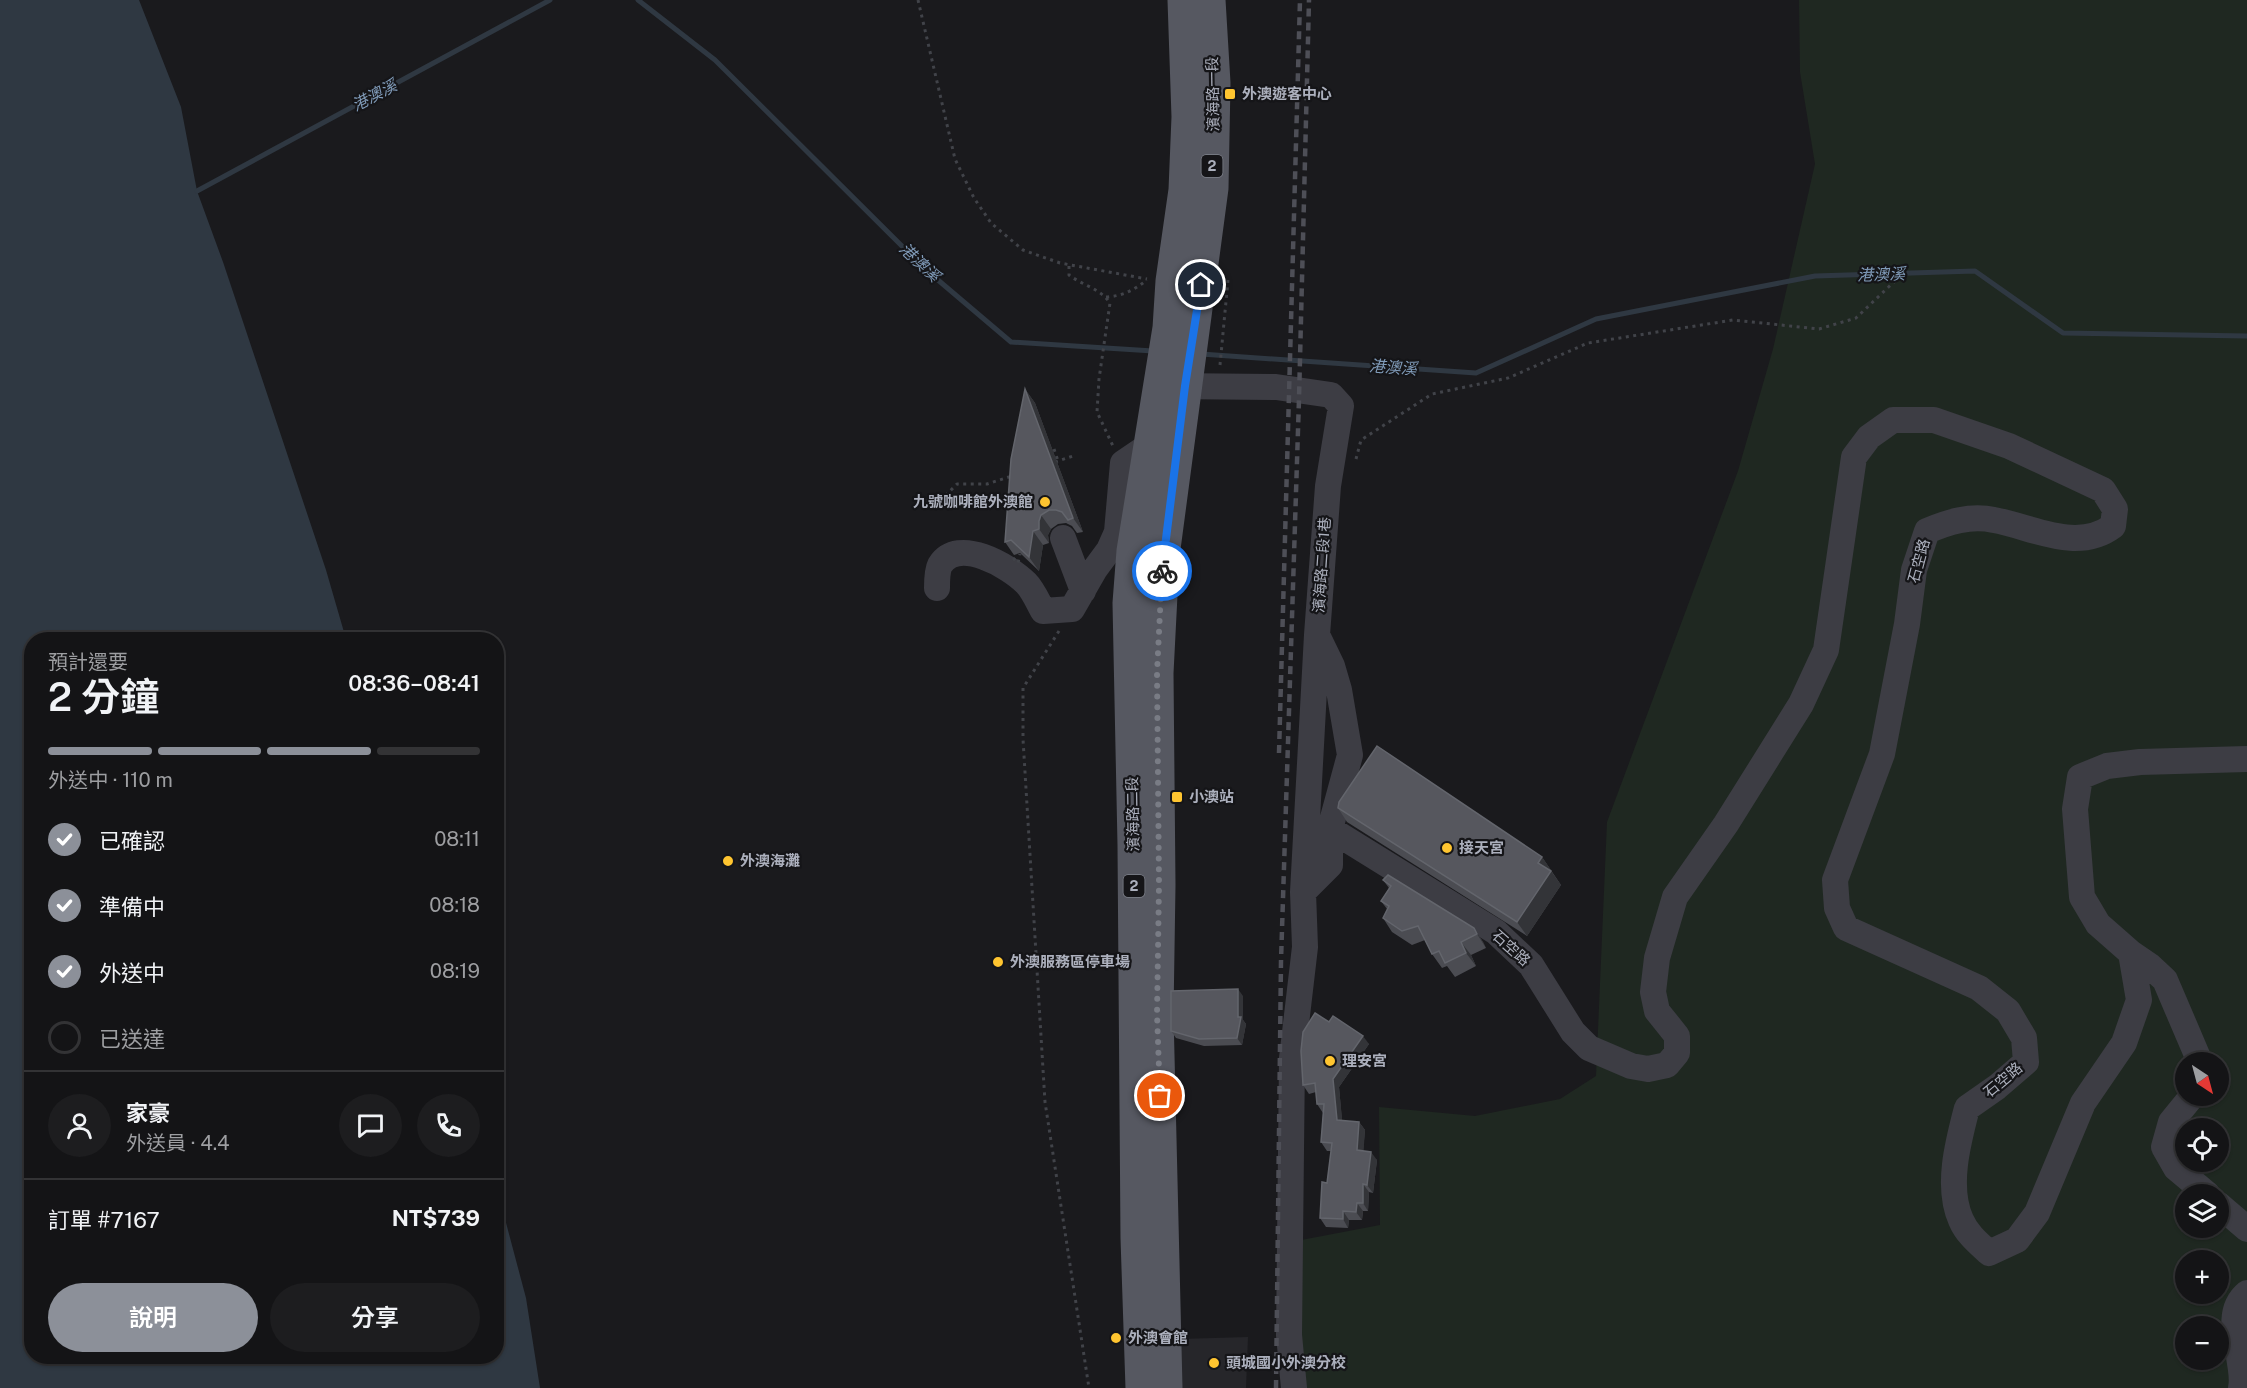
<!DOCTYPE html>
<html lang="zh-TW">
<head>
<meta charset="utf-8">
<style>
	:root { --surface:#141416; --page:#1d1d1f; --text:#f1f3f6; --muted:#9d9ea1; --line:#333335; --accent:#8c9099 }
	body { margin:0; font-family:"Public Sans","Noto Sans TC",sans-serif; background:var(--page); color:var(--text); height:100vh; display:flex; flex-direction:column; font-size:22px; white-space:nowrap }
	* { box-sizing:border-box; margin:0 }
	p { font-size:20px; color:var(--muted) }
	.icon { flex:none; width:33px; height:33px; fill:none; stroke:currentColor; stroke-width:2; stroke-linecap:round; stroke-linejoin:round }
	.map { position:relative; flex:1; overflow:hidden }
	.sheet { position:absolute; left:24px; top:632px; width:480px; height:732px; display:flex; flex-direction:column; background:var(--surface); border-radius:24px; box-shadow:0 2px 4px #0004,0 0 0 2px var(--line) }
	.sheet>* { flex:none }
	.needle { width:39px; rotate:144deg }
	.controls { position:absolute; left:2175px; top:1052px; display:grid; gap:12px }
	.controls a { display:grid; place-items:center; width:54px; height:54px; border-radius:50%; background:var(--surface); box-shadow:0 2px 4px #0004,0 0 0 2px var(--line); font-size:30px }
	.pin { position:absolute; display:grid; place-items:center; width:51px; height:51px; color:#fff; margin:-26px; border:3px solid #fff; border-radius:50%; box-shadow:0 2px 6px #0007 }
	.courier { position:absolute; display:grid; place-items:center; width:60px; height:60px; margin:-30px; border:4px solid #1a73e8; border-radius:50%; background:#fff; color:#222; box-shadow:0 2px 8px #0007 }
	.headline em { font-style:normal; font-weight:600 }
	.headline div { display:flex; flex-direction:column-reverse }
	.headline { display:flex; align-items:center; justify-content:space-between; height:102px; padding:0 24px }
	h1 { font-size:39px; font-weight:600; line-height:45px }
	.bar { display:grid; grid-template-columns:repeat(4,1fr); gap:9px 6px; align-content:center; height:72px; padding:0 24px }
	.bar i { height:8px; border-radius:4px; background:var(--line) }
	.bar .current { background:var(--accent) }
	.bar p { grid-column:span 4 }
	.line { display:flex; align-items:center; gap:15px; padding:0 24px; border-top:2px solid var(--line) }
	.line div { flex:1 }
	.round { display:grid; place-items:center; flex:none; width:63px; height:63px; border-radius:32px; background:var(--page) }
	ol { padding:0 24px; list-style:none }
	li { display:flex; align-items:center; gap:18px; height:66px }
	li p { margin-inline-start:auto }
	li .icon { padding:6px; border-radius:50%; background:var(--accent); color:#fff; stroke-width:4 }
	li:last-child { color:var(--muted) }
	li i { width:33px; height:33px; border:3px solid var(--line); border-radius:50% }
	.primary-button { display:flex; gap:12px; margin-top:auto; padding:12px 24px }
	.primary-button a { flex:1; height:69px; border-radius:36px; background:var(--accent); color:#fff; font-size:24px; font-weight:600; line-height:69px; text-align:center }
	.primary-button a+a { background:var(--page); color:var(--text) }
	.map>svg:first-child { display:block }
</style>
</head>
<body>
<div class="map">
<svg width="2247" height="1388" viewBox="0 0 2247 1388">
	<rect width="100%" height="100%" fill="#1a1a1d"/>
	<path fill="#26262a" d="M1248 1337 1246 1388H1181L1180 1339Z"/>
	<path fill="#1f2821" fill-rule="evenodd" d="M1799 0H2247V1388H1291L1296 1241 1380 1225 1379 1107 1475 1116 1560 1099 1596 1076 1607 822 1738 471 1773 349 1815 164 1800 72ZM2186 1062H2218V1095H2186ZM2186 1128H2218V1161H2186ZM2186 1194H2218V1227H2186ZM2186 1260H2218V1293H2186ZM2186 1326H2218V1359H2186Z"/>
	<path fill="#2f3842" d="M0 0H139L181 107 197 191 223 262 326 570 346 639H32V1356H496L497 1189 526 1298 540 1388H0Z"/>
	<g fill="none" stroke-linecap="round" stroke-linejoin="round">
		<path stroke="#2f3842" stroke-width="5" d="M638 0 715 60 925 269 1011 342 1153 351
			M197 191 550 0
			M1201 354 1476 373 1596 319 1815 276 1975 271 2063 333 2247 336"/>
		<path stroke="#414349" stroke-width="3" stroke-dasharray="3 4.5" stroke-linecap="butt" d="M918 0 955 159 974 198 991 223 1023 250 1060 263 1147 279
			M1069 266V275C1082 285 1101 289 1110 303L1099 379 1097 412 1113 446
			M1106 297C1123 296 1134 290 1147 280
			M1220 365 1228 280
			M1054 449 1058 461
			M1356 459 1361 440 1432 394 1508 378 1588 343 1733 320 1819 329 1856 318 1897 279
			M1055 462 1076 455
			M924 501 944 497 957 484H987L1012 476
			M1059 631 1023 688V739L1045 1102 1089 1388"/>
		<path stroke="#3d3d44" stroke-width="26" d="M1169 386 1276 387 1331 395 1341 406 1328 486 1317 635 1332 666 1339 690 1350 755 1330 829V865L1303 892
			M1063 538 1083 591
			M937 588C937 581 937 571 940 565 958 536 1009 566 1026 583 1033 590 1038 602 1043 611L1072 609 1095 569 1109 550 1117 532 1123 463 1151 444
			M1330 829 1496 932 1531 965 1573 1032 1589 1048 1631 1066 1648 1069 1667 1065 1677 1053V1036L1657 1011 1653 992 1657 958 1675 897 1726 824 1801 704 1826 650 1854 457 1869 437 1893 420H1934L2009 446 2103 490 2115 509 2113 526C2077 553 2033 527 1994 520 1970 515 1948 522 1927 531L1914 570 1907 624 1882 754 1835 880 1837 908 1846 928 1979 988 2008 1011 2024 1038 2026 1062 1997 1087 1967 1108C1958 1142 1946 1187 1961 1220 1967 1234 1978 1243 1989 1253L2017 1240 2037 1213 2083 1103 2124 1043 2139 1000 2131 953 2098 924 2082 897 2075 809 2080 777 2107 766 2140 762 2247 759
			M2131 953 2150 966 2165 980 2200 1062
			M2193 1095 2171 1122 2164 1147 2176 1168 2207 1194
			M2218 1204 2247 1229
			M1294 1388 1289 1335 1292 1058 1305 947 1303 892 1317 635
			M2241 1388C2247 1362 2219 1316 2247 1293"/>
		<path stroke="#565861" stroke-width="33" d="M1142 1388 1137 1238 1134 845 1129 603 1133 551 1169 328 1172 281 1185 190 1188 117 1184 0
			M1166 1388 1157 1014 1159 885 1157 673 1163 556 1212 188 1214 83 1209 0"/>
		<path stroke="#4e4f57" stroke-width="4.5" stroke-dasharray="8 6" stroke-linecap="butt" d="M1279 753 1300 0
			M1276 1388 1281 961 1299 399 1309 0"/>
		<path stroke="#414349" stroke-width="3" stroke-dasharray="3 4.5" stroke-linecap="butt" d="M1013 558 1018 563 1020 554"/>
	</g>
	<path fill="#4b4c52" d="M1025 389 1035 403 1083 532 1077 533 1072 526 1066 523 1058 524 1051 529 1048 535 1049 543 1043 545 1039 571 1020 553 1014 555 1005 542Z
		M1338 808 1542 857 1561 885 1527 936 1347 822Z
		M1383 880 1474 928 1483 942 1486 948 1471 955 1476 966 1455 977 1447 966 1442 968 1432 954 1425 940 1412 945 1392 932 1383 918 1387 909 1381 901 1389 888Z
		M1243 996V1020L1246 1024 1242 1045 1204 1046 1176 1038 1171 1031Z
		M1329 1022 1369 1044 1339 1087 1342 1121 1359 1122 1365 1130 1363 1151 1377 1160 1373 1193 1369 1192 1368 1211H1363L1362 1220H1349L1348 1228 1326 1227 1320 1218 1327 1183 1331 1151H1327L1321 1142 1323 1113 1317 1104 1316 1092 1309 1094 1303 1085Z"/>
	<path fill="#333438" d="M1025 389 1035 403 1083 532 1073 518Z
		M1041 515 1051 529 1048 535 1049 543 1039 529V521Z
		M1033 531 1043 545 1039 571 1029 557Z
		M1542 857 1551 870 1547 876 1538 863Z
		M1551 871 1561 885 1527 936 1517 922Z
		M1474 928 1483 942 1486 948 1477 934Z
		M1461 942 1471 955 1476 966 1466 953Z
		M1238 989 1243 996V1020L1246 1024 1242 1045 1237 1038Z
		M1363 1036 1369 1044 1339 1087 1343 1129 1337 1120 1333 1079Z
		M1359 1122 1365 1130 1363 1159 1357 1150Z
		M1371 1152 1377 1160 1373 1193 1367 1185Z
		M1363 1184 1369 1192 1368 1211 1363 1203Z
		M1357 1203 1363 1211 1362 1220 1356 1212Z
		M1343 1211 1349 1220 1348 1228 1343 1219Z"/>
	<path fill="#56575e" stroke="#63656c" stroke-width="1.5" d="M1025 389 1073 518 1068 520 1062 512 1056 510H1049L1041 515 1039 521V529L1033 531 1029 557 1011 540 1005 542 1011 459Z
		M1377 746 1542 857 1538 863 1551 871 1517 922 1338 808 1339 802Z
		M1388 875 1474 928 1477 934 1461 942 1466 953 1445 963 1439 951 1432 954 1418 926 1402 931 1383 918 1389 906 1381 901 1391 886 1383 880Z
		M1238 989V1017H1241L1237 1038 1199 1039 1171 1031V991Z
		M1315 1013 1329 1022 1333 1016 1363 1036 1333 1079 1337 1120 1359 1122 1357 1150 1371 1152 1367 1185 1363 1184V1203H1357L1356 1212 1343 1211V1219L1320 1218 1322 1182 1327 1183 1332 1143 1321 1142 1324 1104H1317L1315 1083 1303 1085 1301 1051 1303 1032Z"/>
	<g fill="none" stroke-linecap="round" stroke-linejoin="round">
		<path stroke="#797c85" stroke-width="6" stroke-dasharray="0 10.8" d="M1160 1096 1157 1014 1159 885 1157 673 1162 571"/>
		<path stroke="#1a73e8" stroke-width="8" d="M1162 571 1185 386 1201 285"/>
	</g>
	<g fill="#ffc530" stroke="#151518" stroke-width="2">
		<rect x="1224" y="88" width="12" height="12" rx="3"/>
		<circle cx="1045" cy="502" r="6"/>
		<rect x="1171" y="791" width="12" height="12" rx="3"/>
		<circle cx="1447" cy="848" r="6"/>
		<circle cx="728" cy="861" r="6"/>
		<circle cx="998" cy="962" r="6"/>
		<circle cx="1330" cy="1061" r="6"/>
		<circle cx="1116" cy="1338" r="6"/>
		<circle cx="1214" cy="1363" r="6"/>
	</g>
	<g text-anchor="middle" stroke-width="4.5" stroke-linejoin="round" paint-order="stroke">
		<g fill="#151518" stroke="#7f828c" stroke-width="1.5">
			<rect x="1201.5" y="155" width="21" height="22" rx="4.5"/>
			<rect x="1123.5" y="875" width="21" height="22" rx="4.5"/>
		</g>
		<g font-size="14" font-weight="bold" fill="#acb0bd">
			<text x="1212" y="171">2</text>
			<text x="1134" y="891">2</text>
		</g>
		<g font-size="15" fill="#acb0bd" stroke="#151518">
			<text transform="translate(1213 94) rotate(-91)" y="5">濱海路一段</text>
			<text transform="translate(1919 561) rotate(-75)" y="5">石空路</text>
			<text transform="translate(1322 565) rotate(-86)" y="5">濱海路二段1巷</text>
			<text transform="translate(1133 814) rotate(-91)" y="5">濱海路二段</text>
			<text transform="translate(1511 948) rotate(42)" y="5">石空路</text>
			<text transform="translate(2003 1080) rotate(-40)" y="5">石空路</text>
		</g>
		<g font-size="15" font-weight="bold" fill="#acb0bd" stroke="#151518" text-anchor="start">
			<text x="1242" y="99">外澳遊客中心</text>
			<text x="1033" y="507" text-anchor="end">九號咖啡館外澳館</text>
			<text x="1189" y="802">小澳站</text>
			<text x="1459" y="853">接天宮</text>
			<text x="740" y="866">外澳海灘</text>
			<text x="1010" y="967">外澳服務區停車場</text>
			<text x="1342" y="1066">理安宮</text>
			<text x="1128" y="1343">外澳會館</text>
			<text x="1226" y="1368">頭城國小外澳分校</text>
		</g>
		<g font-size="16" font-style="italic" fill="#819cba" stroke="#151518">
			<text transform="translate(374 95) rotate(-28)" y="6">港澳溪</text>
			<text transform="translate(920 262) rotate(43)" y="6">港澳溪</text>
			<text transform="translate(1881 274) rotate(-2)" y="6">港澳溪</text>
			<text transform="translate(1393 367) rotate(4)" y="6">港澳溪</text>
		</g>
	</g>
</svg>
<div class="controls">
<a><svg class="needle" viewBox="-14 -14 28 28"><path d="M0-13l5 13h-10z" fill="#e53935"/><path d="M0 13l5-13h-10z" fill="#9d9ea1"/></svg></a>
<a><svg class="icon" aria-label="locate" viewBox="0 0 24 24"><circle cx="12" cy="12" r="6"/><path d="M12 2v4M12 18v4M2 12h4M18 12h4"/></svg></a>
<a><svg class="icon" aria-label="layers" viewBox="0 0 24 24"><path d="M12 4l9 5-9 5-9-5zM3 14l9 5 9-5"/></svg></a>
<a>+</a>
<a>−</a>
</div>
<div class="pin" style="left:1160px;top:1096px;background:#ea580c"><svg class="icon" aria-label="bag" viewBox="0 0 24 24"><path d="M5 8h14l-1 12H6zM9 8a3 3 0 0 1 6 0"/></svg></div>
<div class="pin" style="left:1201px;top:285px;background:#1f2937"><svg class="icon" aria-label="home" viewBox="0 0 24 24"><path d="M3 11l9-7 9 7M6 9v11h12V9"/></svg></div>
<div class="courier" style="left:1162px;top:571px"><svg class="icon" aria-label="bike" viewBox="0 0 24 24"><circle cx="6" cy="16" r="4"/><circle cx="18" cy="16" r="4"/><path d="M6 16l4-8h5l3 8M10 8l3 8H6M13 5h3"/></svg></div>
<section class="sheet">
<div class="headline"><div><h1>2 分鐘</h1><p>預計還要</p></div><em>08:36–08:41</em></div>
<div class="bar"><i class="current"></i><i class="current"></i><i class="current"></i><i></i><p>外送中 · 110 m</p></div>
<ol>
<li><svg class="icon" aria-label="check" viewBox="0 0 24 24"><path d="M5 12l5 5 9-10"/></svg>已確認<p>08:11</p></li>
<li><svg class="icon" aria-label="check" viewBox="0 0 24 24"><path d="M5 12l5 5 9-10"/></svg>準備中<p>08:18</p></li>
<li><svg class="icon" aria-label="check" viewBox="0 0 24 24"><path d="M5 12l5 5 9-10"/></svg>外送中<p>08:19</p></li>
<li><i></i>已送達</li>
</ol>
<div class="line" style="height:108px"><a class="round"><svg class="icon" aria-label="person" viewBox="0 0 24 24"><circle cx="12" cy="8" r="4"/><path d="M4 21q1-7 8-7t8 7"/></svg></a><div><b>家豪</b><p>外送員 · 4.4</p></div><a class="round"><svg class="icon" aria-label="chat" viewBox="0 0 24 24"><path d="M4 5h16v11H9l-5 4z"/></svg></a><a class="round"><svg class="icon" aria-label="phone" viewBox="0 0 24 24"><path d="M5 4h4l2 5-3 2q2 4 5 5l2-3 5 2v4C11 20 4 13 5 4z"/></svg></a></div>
<div class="line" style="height:78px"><div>訂單 #7167</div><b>NT$739</b></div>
<div class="primary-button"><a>說明</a><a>分享</a></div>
</section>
</div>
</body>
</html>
